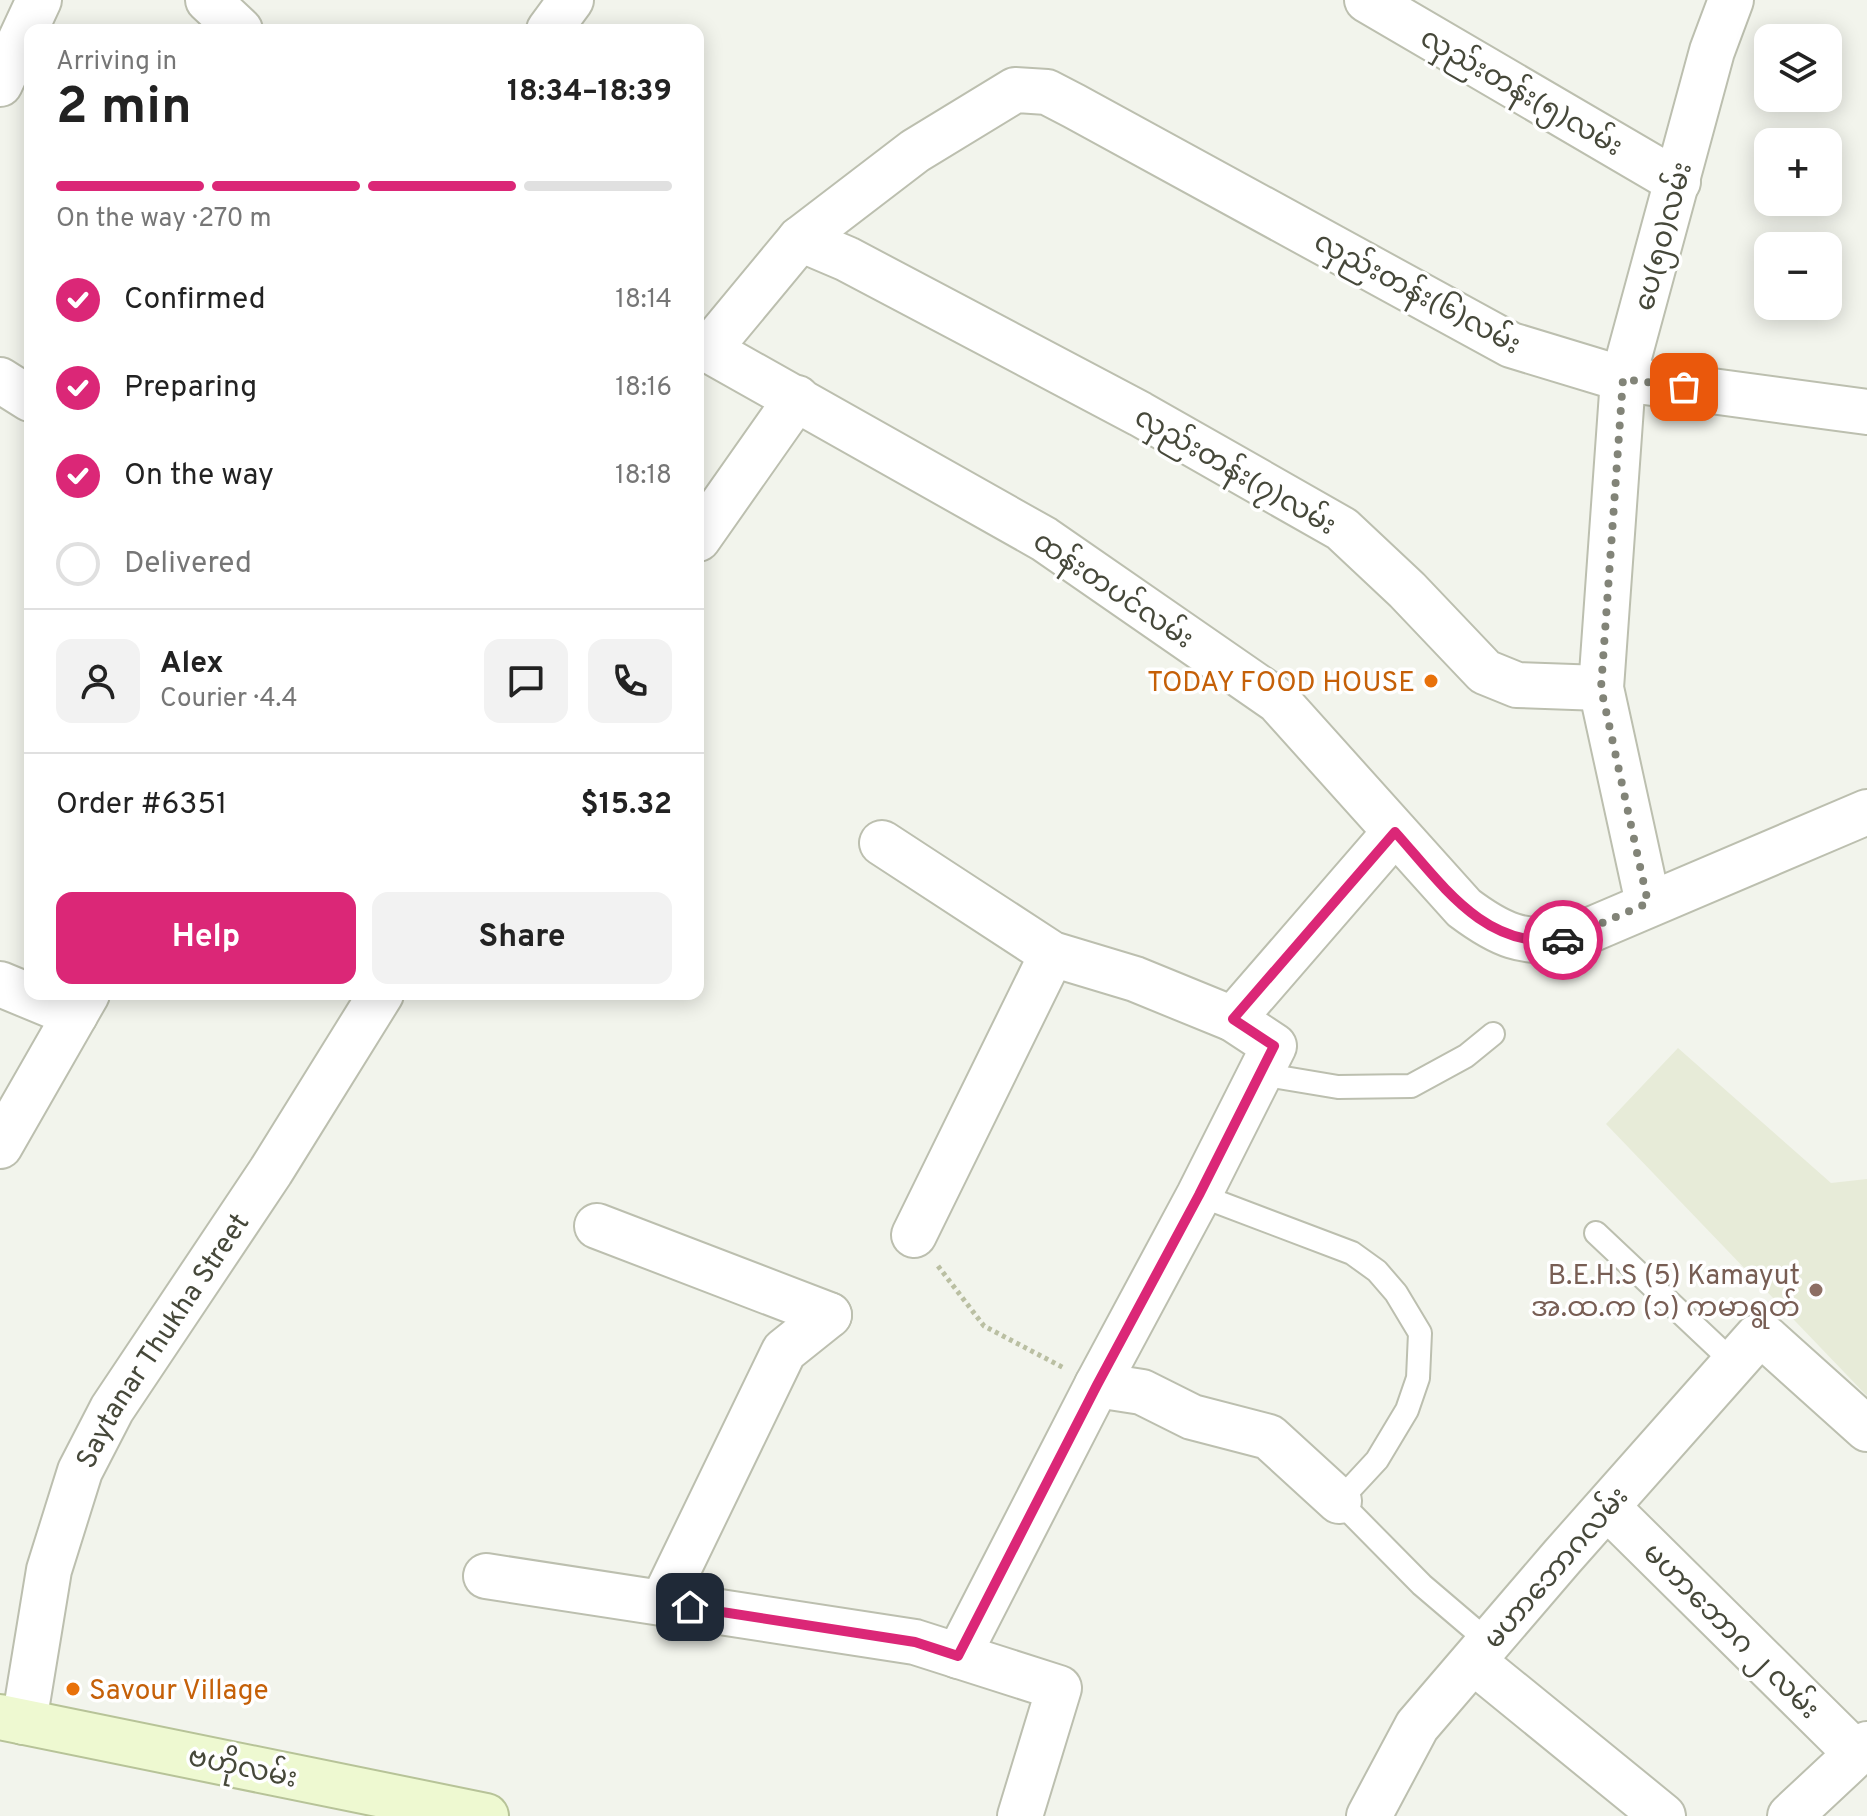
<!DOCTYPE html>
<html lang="en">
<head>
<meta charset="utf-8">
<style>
	:root { --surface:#fff; --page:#f2f2f2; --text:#222; --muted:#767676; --line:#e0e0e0; --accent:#db2777 }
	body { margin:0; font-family:Overpass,"Noto Sans Myanmar",sans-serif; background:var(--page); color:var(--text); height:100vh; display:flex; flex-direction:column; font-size:30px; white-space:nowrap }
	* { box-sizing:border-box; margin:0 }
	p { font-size:26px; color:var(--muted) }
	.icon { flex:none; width:44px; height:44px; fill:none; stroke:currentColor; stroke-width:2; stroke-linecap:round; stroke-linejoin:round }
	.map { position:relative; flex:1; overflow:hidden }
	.panel { position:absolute; left:24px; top:24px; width:680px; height:976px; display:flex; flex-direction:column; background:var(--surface); border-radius:16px; box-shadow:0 4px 20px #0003 }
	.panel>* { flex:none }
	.controls { position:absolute; left:1754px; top:24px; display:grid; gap:16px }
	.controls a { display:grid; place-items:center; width:88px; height:88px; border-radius:16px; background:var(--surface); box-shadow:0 4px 20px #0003; font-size:40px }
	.pin { position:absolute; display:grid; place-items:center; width:68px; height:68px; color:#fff; margin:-34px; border-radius:16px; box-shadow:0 4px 12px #0006 }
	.courier { position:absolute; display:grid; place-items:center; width:80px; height:80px; margin:-40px; border:6px solid #db2777; border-radius:50%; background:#fff; color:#222; box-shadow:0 2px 10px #0007 }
	.overview em { font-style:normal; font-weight:700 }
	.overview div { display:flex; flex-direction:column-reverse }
	.overview { display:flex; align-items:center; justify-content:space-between; height:136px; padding:0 32px }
	h1 { font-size:52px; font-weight:700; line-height:60px }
	.bar { display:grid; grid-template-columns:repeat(4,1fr); gap:12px 8px; align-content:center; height:96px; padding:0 32px }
	.bar i { height:10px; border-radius:6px; background:var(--line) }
	.bar .active { background:var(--accent) }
	.bar p { grid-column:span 4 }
	.line { display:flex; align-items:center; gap:20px; padding:0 32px; border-top:2px solid var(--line) }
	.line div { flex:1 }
	.round { display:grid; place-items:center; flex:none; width:84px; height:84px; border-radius:16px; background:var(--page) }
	ol { padding:0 32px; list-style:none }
	li { display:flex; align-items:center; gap:24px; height:88px }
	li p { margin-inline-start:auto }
	li .icon { padding:8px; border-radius:50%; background:var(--accent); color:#fff; stroke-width:4 }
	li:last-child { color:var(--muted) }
	li i { width:44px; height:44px; border:4px solid var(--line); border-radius:50% }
	.primary-button { display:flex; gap:16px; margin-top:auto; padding:16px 32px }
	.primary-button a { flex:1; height:92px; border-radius:16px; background:var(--accent); color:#fff; font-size:32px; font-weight:700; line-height:92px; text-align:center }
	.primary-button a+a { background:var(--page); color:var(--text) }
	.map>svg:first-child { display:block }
</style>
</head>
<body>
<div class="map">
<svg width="1867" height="1816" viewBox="0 0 1867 1816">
	<rect width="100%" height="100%" fill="#f2f4ec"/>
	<path fill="#e7ebd8" d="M1678 1048 1831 1183 1867 1179V1396L1606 1124Z"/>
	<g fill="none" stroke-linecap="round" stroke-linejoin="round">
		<defs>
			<path id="service" d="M1260 1074 1338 1087 1411 1086 1466 1056 1493 1034
				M1199 1195 1352 1253 1377 1271 1396 1293 1420 1333 1418 1378 1407 1410 1377 1460 1339 1501 1422 1585 1490 1643
				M1596 1233 1735 1364"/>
			<g id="minor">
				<path d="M208 0 240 30"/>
				<path d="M1367 0 1678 182"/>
				<path d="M549 30 571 0"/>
				<path d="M0 84 39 0"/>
				<path d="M800 239 847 259 1140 414 1342 529 1407 590 1485 672 1517 685 1601 688"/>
				<path d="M698 344 1044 539 1278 701 1464 908C1500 935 1523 945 1569 939L1867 812"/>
				<path d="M708 350 800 239 915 151 1015 90 1047 92 1074 106 1511 345 1623 379 1867 412"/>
				<path d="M0 380 30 399"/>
				<path d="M698 539 797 398"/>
				<path d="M882 843 1052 954 1135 979 1233 1019 1274 1046 1199 1195 1097 1385 958 1656"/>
				<path d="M1648 903 1601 688 1623 379 1712 51 1731 0"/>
				<path d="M0 984 75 1015"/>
				<path d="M1233 1019 1395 832"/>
				<path d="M0 1146 87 994"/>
				<path d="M597 1226 829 1315"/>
				<path d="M914 1235 1052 954"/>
				<path d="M1097 1385 1142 1392 1192 1417 1269 1437 1339 1501"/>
				<path d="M1607 1507 1857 1754"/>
				<path d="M486 1576 915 1642 1059 1688 1020 1816"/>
				<path d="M662 1603 784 1351 829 1315"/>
				<path d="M1474 1662 1663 1816"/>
				<path id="s1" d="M24 1722 49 1570 80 1471 112 1409 271 1171 381 994"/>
				<path d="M1369 1816 1417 1726 1562 1557 1757 1337 1763 1336 1768 1340 1867 1429"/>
				<path d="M1790 1816 1867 1744"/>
			</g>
			<path id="secondary" d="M0 1717 486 1816"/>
		</defs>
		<use href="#service" stroke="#bcbfaf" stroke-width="26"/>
		<use href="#minor" stroke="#bcbfaf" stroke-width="48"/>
		<use href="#secondary" stroke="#b7c398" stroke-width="48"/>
		<path stroke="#babfa2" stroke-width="5" stroke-dasharray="4 4" stroke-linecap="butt" d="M938 1266 984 1326 1064 1368"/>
		<use href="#service" stroke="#fff" stroke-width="22"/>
		<use href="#minor" stroke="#fff" stroke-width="44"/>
		<use href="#secondary" stroke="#eef9d1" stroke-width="44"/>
	</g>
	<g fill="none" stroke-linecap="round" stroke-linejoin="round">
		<path stroke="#828478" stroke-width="8" stroke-dasharray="0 14.4" d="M1563 940 1648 903 1601 688 1623 379 1684 387"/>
		<path stroke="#db2777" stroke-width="10" d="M690 1607 915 1642 958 1656 1097 1385 1199 1195 1274 1046 1233 1019 1395 832C1442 884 1484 950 1563 940"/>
	</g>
	<g fill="#e8710a" stroke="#fff" stroke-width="3">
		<circle cx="1431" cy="681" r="8"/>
		<circle cx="73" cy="1689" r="8"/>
	</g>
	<circle fill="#8d6e63" stroke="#fff" stroke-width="3" cx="1816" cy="1290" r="8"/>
	<g text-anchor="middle" stroke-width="7" stroke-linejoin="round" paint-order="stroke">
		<g font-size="28" fill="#46483a" stroke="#fff">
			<text transform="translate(1522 91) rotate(30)" y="10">လှည်းတန်း(၅)လမ်း</text>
			<text transform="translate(1662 236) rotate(-75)" y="10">ပေ(၅၀)လမ်း</text>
			<text transform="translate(1418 292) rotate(28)" y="10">လှည်းတန်း(၆)လမ်း</text>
			<text transform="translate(1236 470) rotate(30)" y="10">လှည်းတန်း(၇)လမ်း</text>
			<text transform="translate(1114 589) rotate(34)" y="10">ထန်းတပင်လမ်း</text>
			<text dy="10" stroke="none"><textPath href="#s1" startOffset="412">Saytanar Thukha Street</textPath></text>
			<text transform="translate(1555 1567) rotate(-49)" y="10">မဟာဘောဂလမ်း</text>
			<text transform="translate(1732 1630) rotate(45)" y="10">မဟာဘောဂ ၂ လမ်း</text>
			<text transform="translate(243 1766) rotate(12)" y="10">ဗဟိုလမ်း</text>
		</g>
		<g font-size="28" fill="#c56008" stroke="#fff" text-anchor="end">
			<text x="1415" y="691">TODAY FOOD HOUSE</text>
			<text x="89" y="1699" text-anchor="start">Savour Village</text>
		</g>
		<g font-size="28" fill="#785e54" stroke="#fff" text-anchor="end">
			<text x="1800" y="1284">B.E.H.S (5) Kamayut<tspan x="1800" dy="32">အ.ထ.က (၁) ကမာရွတ်</tspan></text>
		</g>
	</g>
</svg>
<div class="controls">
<a><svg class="icon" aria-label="layers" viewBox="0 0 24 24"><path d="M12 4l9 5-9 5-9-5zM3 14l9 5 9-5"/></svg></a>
<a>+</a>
<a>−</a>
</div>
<div class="pin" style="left:1684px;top:387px;background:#ea580c"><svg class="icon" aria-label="bag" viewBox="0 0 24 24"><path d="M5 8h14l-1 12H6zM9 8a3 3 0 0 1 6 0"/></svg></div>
<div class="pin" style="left:690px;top:1607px;background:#1f2937"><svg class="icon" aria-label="home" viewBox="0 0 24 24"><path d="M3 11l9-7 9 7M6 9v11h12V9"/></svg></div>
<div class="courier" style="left:1563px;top:940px"><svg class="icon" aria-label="car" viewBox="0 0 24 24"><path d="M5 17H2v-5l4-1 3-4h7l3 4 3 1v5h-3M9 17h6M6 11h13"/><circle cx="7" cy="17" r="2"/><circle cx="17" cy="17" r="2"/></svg></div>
<section class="panel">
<div class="overview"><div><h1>2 min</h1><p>Arriving in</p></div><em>18:34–18:39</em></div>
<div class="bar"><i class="active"></i><i class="active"></i><i class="active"></i><i></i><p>On the way · 270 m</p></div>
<ol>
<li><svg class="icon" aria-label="check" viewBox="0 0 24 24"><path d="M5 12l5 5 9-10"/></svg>Confirmed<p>18:14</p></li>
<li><svg class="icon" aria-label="check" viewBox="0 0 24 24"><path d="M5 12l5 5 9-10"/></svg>Preparing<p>18:16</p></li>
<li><svg class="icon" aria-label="check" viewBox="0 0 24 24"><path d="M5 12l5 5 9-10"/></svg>On the way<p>18:18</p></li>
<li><i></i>Delivered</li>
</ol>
<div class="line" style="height:144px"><a class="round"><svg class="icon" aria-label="person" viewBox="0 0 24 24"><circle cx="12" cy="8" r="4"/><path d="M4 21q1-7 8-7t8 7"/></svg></a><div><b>Alex</b><p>Courier · 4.4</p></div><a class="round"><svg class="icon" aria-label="chat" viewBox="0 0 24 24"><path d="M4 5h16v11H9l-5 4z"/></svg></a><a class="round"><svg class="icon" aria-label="phone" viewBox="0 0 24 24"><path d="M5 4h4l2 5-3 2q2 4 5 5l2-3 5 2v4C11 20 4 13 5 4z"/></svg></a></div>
<div class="line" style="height:104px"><div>Order #6351</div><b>$15.32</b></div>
<div class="primary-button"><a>Help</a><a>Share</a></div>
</section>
</div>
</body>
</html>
